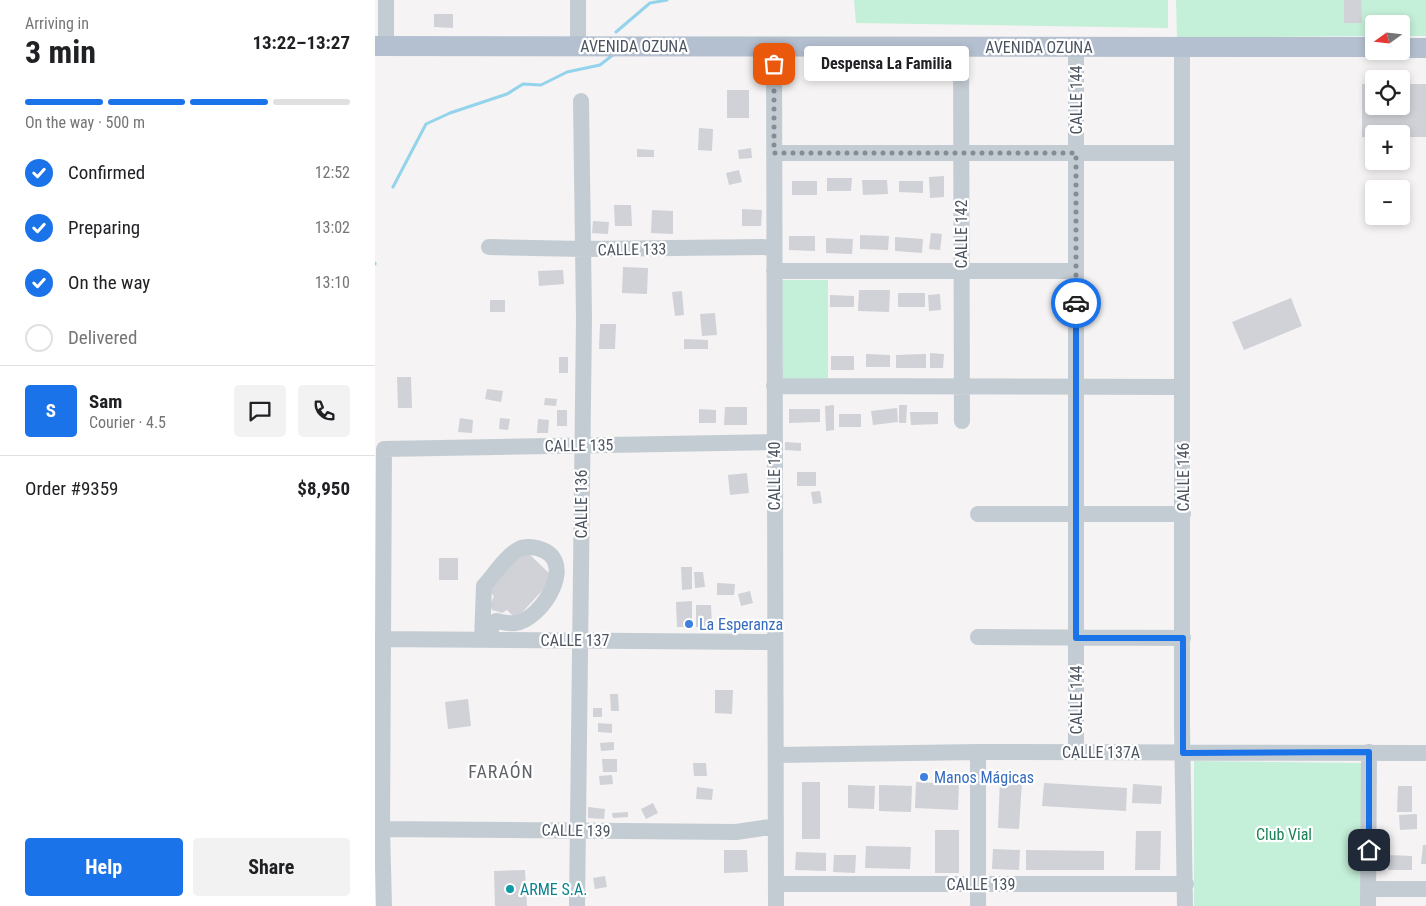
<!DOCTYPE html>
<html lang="en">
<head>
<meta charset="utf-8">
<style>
	:root { --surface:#fff; --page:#f2f2f2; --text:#202124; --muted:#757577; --line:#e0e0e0; --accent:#1a73e8 }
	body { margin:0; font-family:"Roboto Condensed",sans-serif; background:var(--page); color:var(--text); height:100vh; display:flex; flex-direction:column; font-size:19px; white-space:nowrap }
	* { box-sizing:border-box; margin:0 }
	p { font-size:16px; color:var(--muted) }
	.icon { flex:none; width:28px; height:28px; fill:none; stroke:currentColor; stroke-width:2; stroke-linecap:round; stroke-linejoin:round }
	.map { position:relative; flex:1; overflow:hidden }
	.details { display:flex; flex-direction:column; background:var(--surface); width:375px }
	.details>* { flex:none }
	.needle { width:32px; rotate:255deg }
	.buttons { position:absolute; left:990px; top:15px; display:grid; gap:10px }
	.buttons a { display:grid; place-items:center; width:45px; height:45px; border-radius:5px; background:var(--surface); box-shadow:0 2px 8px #0003; font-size:25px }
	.pin { position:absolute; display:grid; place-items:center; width:42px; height:42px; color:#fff; margin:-21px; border-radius:10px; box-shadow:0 2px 8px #0006 }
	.courier { position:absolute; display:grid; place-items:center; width:50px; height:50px; margin:-25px; border:4px solid #1a73e8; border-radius:50%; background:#fff; color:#222; box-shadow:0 1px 6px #0007 }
	.bubble { position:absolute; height:35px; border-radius:5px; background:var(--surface); box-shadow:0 2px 8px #0003; font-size:16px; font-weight:700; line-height:35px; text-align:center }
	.overview em { font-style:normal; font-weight:700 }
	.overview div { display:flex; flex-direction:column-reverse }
	.overview { display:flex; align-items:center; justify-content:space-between; height:85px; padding:0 25px }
	h1 { font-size:32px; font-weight:700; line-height:38px }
	.bar { display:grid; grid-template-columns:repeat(4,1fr); gap:8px 5px; align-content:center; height:60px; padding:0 25px }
	.bar i { height:6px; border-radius:4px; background:var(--line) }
	.bar .current { background:var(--accent) }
	.bar p { grid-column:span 4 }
	.line { display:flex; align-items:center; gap:12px; padding:0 25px; border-top:1px solid var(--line) }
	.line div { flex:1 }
	.round { display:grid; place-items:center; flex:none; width:52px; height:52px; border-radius:5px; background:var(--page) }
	ol { padding:0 25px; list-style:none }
	li { display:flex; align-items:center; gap:15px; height:55px }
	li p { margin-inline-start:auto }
	li .icon { padding:5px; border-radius:50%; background:var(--accent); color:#fff; stroke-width:4 }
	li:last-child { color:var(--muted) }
	li i { width:28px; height:28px; border:2px solid var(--line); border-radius:50% }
	.primary-button { display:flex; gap:10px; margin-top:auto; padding:10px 25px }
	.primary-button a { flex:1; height:58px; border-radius:5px; background:var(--accent); color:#fff; font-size:20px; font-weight:700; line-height:58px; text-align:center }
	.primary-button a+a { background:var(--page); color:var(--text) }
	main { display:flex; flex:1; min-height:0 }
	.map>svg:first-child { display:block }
</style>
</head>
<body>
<main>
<section class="details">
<div class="overview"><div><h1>3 min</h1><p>Arriving in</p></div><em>13:22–13:27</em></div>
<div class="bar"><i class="current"></i><i class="current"></i><i class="current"></i><i></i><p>On the way · 500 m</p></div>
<ol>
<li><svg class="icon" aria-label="check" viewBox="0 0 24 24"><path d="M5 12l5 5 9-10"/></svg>Confirmed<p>12:52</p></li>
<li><svg class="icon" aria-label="check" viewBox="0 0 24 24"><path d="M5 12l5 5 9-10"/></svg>Preparing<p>13:02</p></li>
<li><svg class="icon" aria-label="check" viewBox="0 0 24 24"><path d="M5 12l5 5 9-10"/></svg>On the way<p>13:10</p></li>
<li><i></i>Delivered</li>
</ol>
<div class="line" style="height:90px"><b class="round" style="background:var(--accent);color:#fff">S</b><div><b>Sam</b><p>Courier · 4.5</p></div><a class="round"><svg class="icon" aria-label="chat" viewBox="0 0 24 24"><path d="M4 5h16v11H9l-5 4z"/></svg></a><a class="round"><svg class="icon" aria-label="phone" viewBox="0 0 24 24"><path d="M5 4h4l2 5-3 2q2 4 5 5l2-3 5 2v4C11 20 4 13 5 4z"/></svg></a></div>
<div class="line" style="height:65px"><div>Order #9359</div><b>$8,950</b></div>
<div class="primary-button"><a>Help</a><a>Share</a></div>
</section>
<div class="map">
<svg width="1051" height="906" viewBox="0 0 1051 906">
	<rect width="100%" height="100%" fill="#f5f3f3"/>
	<path fill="#c4efd8" d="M479 0H793V28L481 23Z
		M801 0H1051V36H1026V24H999V36L802 38Z
		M406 280H453V380H406Z
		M819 761 988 763 987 906H819Z"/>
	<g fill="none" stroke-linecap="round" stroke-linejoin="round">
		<path stroke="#93d3eb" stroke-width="3" d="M241 32 275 3 292 0
			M18 187 51 124 75 113 132 94 148 84 166 85 192 72 225 65 239 54
			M0 264V263"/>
	</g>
	<path fill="#d0d2d7" d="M969 0H986L987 23H969Z
		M59 14H78V28L59 27Z
		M987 84H999V106H1026V84H1051V137H1026V134H999V137H987Z
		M352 90H374V118H352Z
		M324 128 338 129 337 151 323 150Z
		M376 148 377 158 364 159 363 150Z
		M262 149 279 150V157H262Z
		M364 170 367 182 354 185 351 173Z
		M569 176V197L555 198 554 177Z
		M452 178H477L476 191H452Z
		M487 180H512L513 194 488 195Z
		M417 181H442V195H417Z
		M524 181H548V193L524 192Z
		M239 205H256L257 226H240Z
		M367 209 387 210 386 226H367Z
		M277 210 298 211V234L276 233Z
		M218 221 234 222 233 234 217 233Z
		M556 233 567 234 565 250 554 249Z
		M485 235 514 236 513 250 485 249Z
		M414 236H440V251L414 250Z
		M520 237 548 239 547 253 520 251Z
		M451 238 478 239 477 254 451 253Z
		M248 267 273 268 272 294 247 293Z
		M188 270 189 284 164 286 163 271Z
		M484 290H515L514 312 483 311Z
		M307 291 309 315 300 316 297 292Z
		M523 293H550V307H523Z
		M565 294 566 310 554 311 553 295Z
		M455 295 479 296V307H455Z
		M916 298 927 326 869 350 857 322Z
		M115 300H130V312H115Z
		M340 313 342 335 327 336 325 314Z
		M225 324H241L240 349H224Z
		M309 339 333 340V349H309Z
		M555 353 569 354 568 368H555Z
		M491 354 515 355V367H491Z
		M551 354V368H521V355Z
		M456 356H479V370H456Z
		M184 357H193V373H184Z
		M22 377H36L37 408H23Z
		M112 389 128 391 126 402 110 399Z
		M170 398 182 399 181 406 169 405Z
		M459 405V430L451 431 450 406Z
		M524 405H532L531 423H524Z
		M350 407H372V425H349Z
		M522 408 523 422 498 425 496 411Z
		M324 409 341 410V423H324Z
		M414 409H445V422L414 423Z
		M182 410H192V426H182Z
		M535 412H563V424L536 425Z
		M464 414H486V427H464Z
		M85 418 98 420 97 433 83 432Z
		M125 418 135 419 133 430 124 429Z
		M163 419 174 420 173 433H162Z
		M410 442 426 443V451L410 450Z
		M422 472H441V486H422Z
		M372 473 374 493 355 495 353 475Z
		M445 491 447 503 438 504 436 492Z
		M150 550 179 578 141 619 132 610 127 613 117 610 115 605 119 596 112 589Z
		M64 558H83V580H64Z
		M306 567H317V589L307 590Z
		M319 572H328L330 587 320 588Z
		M342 583 360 584 359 595H342Z
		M375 591 378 603 366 606 363 594Z
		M317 601V627H302L301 602Z
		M321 605H336L337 627H321Z
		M340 690H358L357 714 340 713Z
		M235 694H243L244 711H236Z
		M93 699 96 726 73 729 70 702Z
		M218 708H227V717H218Z
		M223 723 237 724V733L223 732Z
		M239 742V750L226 751 225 743Z
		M227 759H242V772H228Z
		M318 763H331L332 776H319Z
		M237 775 238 784 225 785 224 776Z
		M625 780 647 782 644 829 623 828Z
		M427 782H445V839H427Z
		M541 782 584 784 583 810 540 808Z
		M669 783 752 788 751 811 667 806Z
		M758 784 787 786 786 804 757 803Z
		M473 785 500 786 499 809 473 808Z
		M504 785 537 786 536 812 504 811Z
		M1023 786H1037V812H1022Z
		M322 787 338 789 337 800 321 799Z
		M278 803 283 813 271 819 266 809Z
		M213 807 230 809 229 819 213 818Z
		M253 812V817L238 818 237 813Z
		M1042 814V829L1025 830 1024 815Z
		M560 830H584V873H560Z
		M761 831H786L785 870H760Z
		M1048 845H1051V864H1046Z
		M491 846 536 847 535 869 490 868Z
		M618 849 645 850 644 870 617 869Z
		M349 850H372L373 872 349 873Z
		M651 850 729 851V870H651Z
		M421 852 451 853V871L420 870Z
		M459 855H481L480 873 458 872Z
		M1013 855 1037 856V870H1013Z
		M150 870 152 906H120L119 871Z
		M230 876 232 887 220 889 218 878Z"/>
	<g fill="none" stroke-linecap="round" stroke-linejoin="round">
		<path stroke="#c4ccd3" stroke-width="16" d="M203 0V46
			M11 46V0
			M399 47 401 906
			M586 47 587 421
			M701 47V752
			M807 47V727L810 906
			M399 153H807
			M114 247 208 249 399 247
			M399 271H701
			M399 386 807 387
			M603 514H808
			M603 637 808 638
			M0 639 400 642
			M107 640 109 586C119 575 132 554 146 548 151 546 157 547 162 548 206 559 166 621 140 623 134 624 127 622 121 621L116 625V640
			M401 755 603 752 1051 753
			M0 829 361 832 401 826
			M401 884H811
			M993 889H1051
			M9 906 7 829 9 449 399 442
			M202 906 209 318 206 101
			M603 906V752
			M993 906 994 752"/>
		<path stroke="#b4c0d0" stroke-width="20" d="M0 46 999 47
			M1026 48H1051"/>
	</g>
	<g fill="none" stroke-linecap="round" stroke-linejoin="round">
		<path stroke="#868c93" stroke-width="5" stroke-dasharray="0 9" d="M399 64V153H701V303"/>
		<path stroke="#1a73e8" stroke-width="6" d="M701 303V638H808V753L994 752V850"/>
	</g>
	<g fill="#3f7fe0" stroke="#fff" stroke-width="2">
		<circle cx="314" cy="624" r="5"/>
		<circle cx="549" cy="777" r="5"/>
	</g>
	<circle fill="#0f9aa8" stroke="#fff" stroke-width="2" cx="135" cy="889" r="5"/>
	<g text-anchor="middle" stroke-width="4.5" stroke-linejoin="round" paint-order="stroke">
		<g font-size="16" fill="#4b5460" stroke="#fff">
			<text x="259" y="52">AVENIDA OZUNA</text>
			<text x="664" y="53">AVENIDA OZUNA</text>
			<text transform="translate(701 100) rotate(-90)" y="6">CALLE 144</text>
			<text transform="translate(586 234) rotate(-90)" y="6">CALLE 142</text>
			<text transform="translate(257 249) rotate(-1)" y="6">CALLE 133</text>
			<text transform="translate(204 445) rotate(-1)" y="6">CALLE 135</text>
			<text transform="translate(399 476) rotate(-90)" y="6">CALLE 140</text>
			<text transform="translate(808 477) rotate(-90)" y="6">CALLE 146</text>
			<text transform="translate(206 504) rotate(-90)" y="6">CALLE 136</text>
			<text x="200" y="646">CALLE 137</text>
			<text transform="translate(701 700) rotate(-90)" y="6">CALLE 144</text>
			<text x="726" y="758">CALLE 137A</text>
			<text transform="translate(201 830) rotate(1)" y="6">CALLE 139</text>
			<text x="606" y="890">CALLE 139</text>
		</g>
		<g font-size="16" fill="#366cbe" stroke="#fff" text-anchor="start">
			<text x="324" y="630">La Esperanza</text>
			<text x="559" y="783">Manos Mágicas</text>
		</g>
		<g font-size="16" fill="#1a8255" stroke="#fff">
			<text x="909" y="840">Club Vial</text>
		</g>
		<g font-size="16" fill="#0d838f" stroke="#fff" text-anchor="start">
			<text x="145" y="895">ARME S.A.</text>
		</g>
		<g font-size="18" letter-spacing="1" fill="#5f6267" stroke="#fff">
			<text x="126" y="778">FARAÓN</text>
		</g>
	</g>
</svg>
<div class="buttons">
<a><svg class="needle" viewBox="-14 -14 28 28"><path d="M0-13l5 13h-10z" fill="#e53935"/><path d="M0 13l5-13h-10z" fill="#757577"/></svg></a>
<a><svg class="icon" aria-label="locate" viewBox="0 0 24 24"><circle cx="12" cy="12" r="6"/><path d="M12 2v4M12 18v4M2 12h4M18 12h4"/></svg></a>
<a>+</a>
<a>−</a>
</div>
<div class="pin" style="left:399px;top:64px;background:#ea580c"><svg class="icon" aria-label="bag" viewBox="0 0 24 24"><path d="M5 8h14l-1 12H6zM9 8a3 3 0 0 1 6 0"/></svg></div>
<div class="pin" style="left:994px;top:850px;background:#1f2937"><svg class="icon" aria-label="home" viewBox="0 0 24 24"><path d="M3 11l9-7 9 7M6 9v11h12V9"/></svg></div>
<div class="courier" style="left:701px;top:303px"><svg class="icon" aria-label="car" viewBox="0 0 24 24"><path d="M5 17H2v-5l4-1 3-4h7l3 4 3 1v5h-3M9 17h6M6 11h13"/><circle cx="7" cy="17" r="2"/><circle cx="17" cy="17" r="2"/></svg></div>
<div class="bubble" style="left:429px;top:46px;width:165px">Despensa La Familia</div>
</div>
</main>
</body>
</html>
